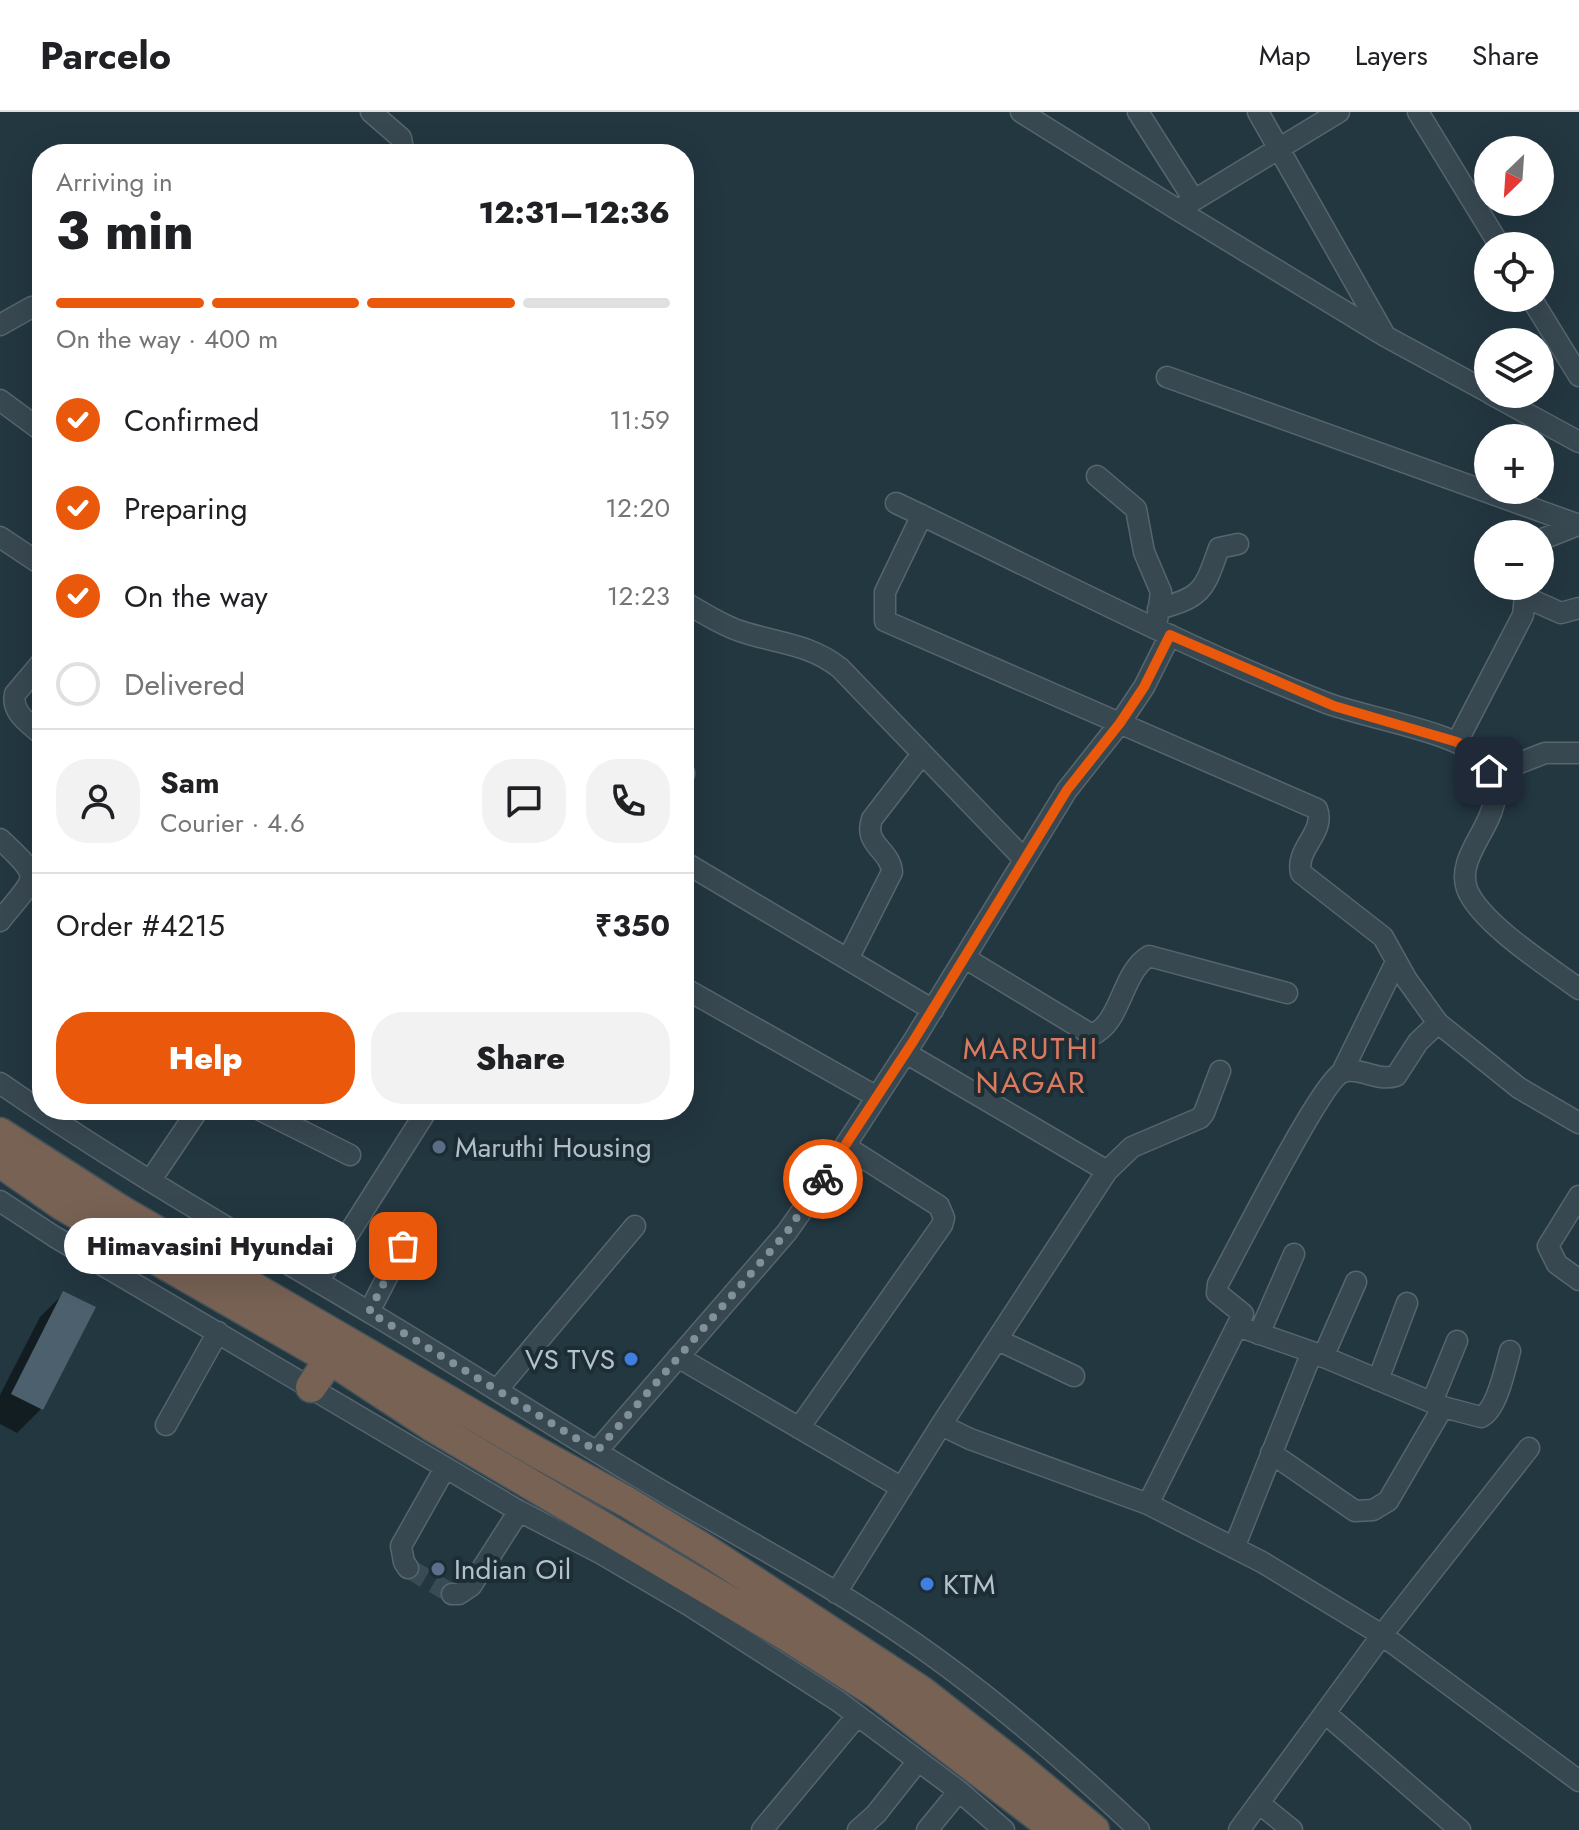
<!DOCTYPE html>
<html lang="en">
<head>
<meta charset="utf-8">
<style>
	:root { --surface:#fff; --page:#f2f2f2; --text:#202124; --muted:#757577; --line:#e0e0e0; --accent:#ea580c }
	body { margin:0; font-family:Jost,sans-serif; background:var(--page); color:var(--text); height:100vh; display:flex; flex-direction:column; font-size:30px; white-space:nowrap }
	* { box-sizing:border-box; margin:0 }
	p { font-size:26px; color:var(--muted) }
	.icon { flex:none; width:44px; height:44px; fill:none; stroke:currentColor; stroke-width:2; stroke-linecap:round; stroke-linejoin:round }
	.map { position:relative; flex:1; overflow:hidden }
	.sheet { position:absolute; left:32px; top:32px; width:662px; height:976px; display:flex; flex-direction:column; background:var(--surface); border-radius:32px; box-shadow:0 8px 32px #0002 }
	.sheet>* { flex:none }
	.needle { width:52px; rotate:205deg }
	.controls { position:absolute; left:1474px; top:24px; display:grid; gap:16px }
	.controls a { display:grid; place-items:center; width:80px; height:80px; border-radius:50%; background:var(--surface); box-shadow:0 8px 32px #0002; font-size:40px }
	.pin { position:absolute; display:grid; place-items:center; width:68px; height:68px; color:#fff; margin:-34px; border-radius:16px; box-shadow:0 4px 12px #0006 }
	.courier { position:absolute; display:grid; place-items:center; width:80px; height:80px; margin:-40px; border:6px solid #ea580c; border-radius:50%; background:#fff; color:#222; box-shadow:0 2px 10px #0007 }
	.bubble { position:absolute; height:56px; border-radius:28px; background:var(--surface); box-shadow:0 8px 32px #0002; font-size:26px; font-weight:800; line-height:56px; text-align:center }
	.headline em { font-style:normal; font-weight:800 }
	.headline div { display:flex; flex-direction:column-reverse }
	.headline { display:flex; align-items:center; justify-content:space-between; height:136px; padding:0 24px }
	h1 { font-size:52px; font-weight:800; line-height:60px }
	.bar { display:grid; grid-template-columns:repeat(4,1fr); gap:12px 8px; align-content:center; height:96px; padding:0 24px }
	.bar i { height:10px; border-radius:6px; background:var(--line) }
	.bar .active { background:var(--accent) }
	.bar p { grid-column:span 4 }
	.line { display:flex; align-items:center; gap:20px; padding:0 24px; border-top:2px solid var(--line) }
	.line div { flex:1 }
	.round { display:grid; place-items:center; flex:none; width:84px; height:84px; border-radius:32px; background:var(--page) }
	ol { padding:0 24px; list-style:none }
	li { display:flex; align-items:center; gap:24px; height:88px }
	li p { margin-inline-start:auto }
	li .icon { padding:8px; border-radius:50%; background:var(--accent); color:#fff; stroke-width:4 }
	li:last-child { color:var(--muted) }
	li i { width:44px; height:44px; border:4px solid var(--line); border-radius:50% }
	.button { display:flex; gap:16px; margin-top:auto; padding:16px 24px }
	.button a { flex:1; height:92px; border-radius:32px; background:var(--accent); color:#fff; font-size:32px; font-weight:800; line-height:92px; text-align:center }
	.button a+a { background:var(--page); color:var(--text) }
	header { display:flex; align-items:center; gap:48px; box-sizing:border-box; height:112px; padding:0 40px; background:var(--surface); border-bottom:2px solid var(--line) }
	header strong { font-size:38px }
	nav { display:flex; gap:44px; margin-inline-start:auto; font-size:28px }
	.map>svg:first-child { display:block }
</style>
</head>
<body>
<header>
<strong>Parcelo</strong>
<nav><a>Map</a><a>Layers</a><a>Share</a></nav>
</header>
<div class="map">
<svg width="1579" height="1718" viewBox="0 0 1579 1718">
	<rect width="100%" height="100%" fill="#233741"/>
	<path fill="#0007" d="M64 1181 41 1297 17 1321 0 1312V1283L40 1205Z"/>
	<path fill="#4c616d" d="M63 1179 96 1195 43 1298 11 1282Z"/>
	<g fill="none" stroke-linecap="round" stroke-linejoin="round">
		<path stroke="#394c56" stroke-width="20" stroke-dasharray="20 10" stroke-linecap="butt" d="M408 1456 452 1482"/>
		<defs>
			<path id="minor" d="M371 0 401 26 404 42
				M1021 0 1178 98
				M1138 0 1194 88
				M1258 0 1383 220
				M1339 0 1178 98 1385 224 1488 280
				M1418 0 1500 134
				M1531 186 1579 264
				M0 213 32 195 42 193
				M1167 265 1579 413
				M1491 282 1579 330
				M0 288 42 319
				M1097 364 1136 397 1144 440 1161 480 1156 516
				M896 391C1038 458 1178 533 1324 590 1361 605 1459 620 1482 647 1524 697 1452 734 1467 777 1480 811 1549 855 1579 877
				M922 403 885 480V509L1317 697C1326 721 1295 736 1301 761L1383 825 1407 868 1438 911 1519 976 1579 1011
				M0 425 42 453
				M1540 428 1578 413
				M1525 485 1561 501 1579 496
				M684 490C702 500 721 513 740 519 778 532 808 531 840 556L1024 747
				M1158 497C1203 485 1204 478 1219 436L1238 432
				M42 550 15 582C11 601 29 611 42 623
				M1457 630 1523 503 1525 485 1522 474
				M684 661V662
				M1491 662 1545 641H1579
				M0 727C45 769 36 763 0 809
				M684 750 933 898
				M965 846 1092 923C1122 910 1121 861 1149 844L1287 881
				M848 847 892 760C890 737 863 733 872 707L922 642
				M684 876 877 985
				M906 941 1107 1059
				M1342 960 1396 850
				M0 971C122 1056 251 1129 379 1206 477 1265 573 1327 672 1385 752 1432 836 1476 913 1530 994 1586 1067 1650 1139 1718
				M260 998 350 1043
				M150 1069 198 998
				M1579 1084 1548 1134 1557 1152 1579 1168
				M0 1089 55 1125 519 1399 602 1442 689 1493 838 1589 959 1679 1004 1718
				M318 1170 427 998
				M369 1200 414 1113
				M1237 1214 1312 1240 1443 1295 1481 1305C1497 1298 1505 1257 1510 1239
				M1259 1222 1294 1142
				M998 1228 1074 1264
				M678 1245 902 1376
				M1323 1245 1356 1170
				M1378 1268 1407 1191
				M497 1278 635 1114
				M1432 1290 1457 1229
				M166 1313 218 1220
				M941 1313 970 1327 1148 1392 1262 1450 1382 1523 1579 1669
				M799 1316 942 1113 944 1106 939 1094 845 1034
				M597 1339 787 1120 815 1080 914 928 1067 678 1120 611 1144 575 1170 523
				M1271 1341 1355 1399 1373 1398 1388 1389 1443 1295
				M1148 1392 1243 1202 1217 1181 1218 1172C1235 1141 1322 968 1343 960 1360 954 1376 970 1396 964L1418 930 1438 911
				M1234 1436 1312 1240
				M408 1456 404 1450 401 1434 445 1356
				M836 1481 941 1313 1107 1059 1132 1035 1200 1006 1204 1001 1220 959
				M452 1482H459L471 1474 519 1399
				M1325 1601 1460 1718
				M1259 1691 1292 1718
				M762 1718 857 1604
				M858 1718 876 1702 918 1649
				M927 1718 959 1679
				M1239 1718 1382 1523 1529 1336"/>
			<path id="highway" d="M0 1021 120 1098 538 1341 627 1390 709 1440 921 1579 1017 1654 1094 1718
				M0 1050 62 1093 330 1247 432 1314 786 1523 877 1581 1056 1718
				M311 1275 330 1247"/>
		</defs>
		<use href="#minor" stroke="#56656e" stroke-width="23"/>
		<use href="#highway" stroke="#43525b" stroke-width="33"/>
		<use href="#minor" stroke="#384851" stroke-width="20"/>
		<use href="#highway" stroke="#776254" stroke-width="30"/>
	</g>
	<g fill="none" stroke-linecap="round" stroke-linejoin="round">
		<path stroke="#81919b" stroke-width="8" stroke-dasharray="0 14.4" d="M403 1134 369 1200 597 1339 787 1120 823 1067"/>
		<path stroke="#ea580c" stroke-width="10" d="M823 1067 914 928 1067 678 1120 611 1144 575 1170 523 1334 594 1457 630 1482 647 1489 659"/>
	</g>
	<g fill="#5c6f8a" stroke="#1d2d36" stroke-width="3">
		<circle cx="439" cy="1035" r="8"/>
		<circle cx="438" cy="1457" r="8"/>
	</g>
	<g fill="#3f7fe0" stroke="#1d2d36" stroke-width="3">
		<circle cx="631" cy="1247" r="8"/>
		<circle cx="927" cy="1472" r="8"/>
	</g>
	<g text-anchor="middle" stroke-width="8" stroke-linejoin="round" paint-order="stroke">
		<g font-size="28" fill="#b4c2cb" stroke="#1d2d36" text-anchor="start">
			<text x="455" y="1045">Maruthi Housing</text>
			<text x="615" y="1257" text-anchor="end">VS TVS</text>
			<text x="454" y="1467">Indian Oil</text>
			<text x="943" y="1482">KTM</text>
		</g>
		<g font-size="30" letter-spacing="2" fill="#dc7a5f" stroke="#1d2d36">
			<text x="1031" y="947">MARUTHI<tspan x="1031" dy="34">NAGAR</tspan></text>
		</g>
	</g>
</svg>
<div class="controls">
<a><svg class="needle" viewBox="-14 -14 28 28"><path d="M0-13l5 13h-10z" fill="#e53935"/><path d="M0 13l5-13h-10z" fill="#757577"/></svg></a>
<a><svg class="icon" aria-label="locate" viewBox="0 0 24 24"><circle cx="12" cy="12" r="6"/><path d="M12 2v4M12 18v4M2 12h4M18 12h4"/></svg></a>
<a><svg class="icon" aria-label="layers" viewBox="0 0 24 24"><path d="M12 4l9 5-9 5-9-5zM3 14l9 5 9-5"/></svg></a>
<a>+</a>
<a>−</a>
</div>
<div class="pin" style="left:403px;top:1134px;background:#ea580c"><svg class="icon" aria-label="bag" viewBox="0 0 24 24"><path d="M5 8h14l-1 12H6zM9 8a3 3 0 0 1 6 0"/></svg></div>
<div class="pin" style="left:1489px;top:659px;background:#1f2937"><svg class="icon" aria-label="home" viewBox="0 0 24 24"><path d="M3 11l9-7 9 7M6 9v11h12V9"/></svg></div>
<div class="courier" style="left:823px;top:1067px"><svg class="icon" aria-label="bike" viewBox="0 0 24 24"><circle cx="6" cy="16" r="4"/><circle cx="18" cy="16" r="4"/><path d="M6 16l4-8h5l3 8M10 8l3 8H6M13 5h3"/></svg></div>
<div class="bubble" style="left:64px;top:1106px;width:292px">Himavasini Hyundai</div>
<section class="sheet">
<div class="headline"><div><h1>3 min</h1><p>Arriving in</p></div><em>12:31–12:36</em></div>
<div class="bar"><i class="active"></i><i class="active"></i><i class="active"></i><i></i><p>On the way · 400 m</p></div>
<ol>
<li><svg class="icon" aria-label="check" viewBox="0 0 24 24"><path d="M5 12l5 5 9-10"/></svg>Confirmed<p>11:59</p></li>
<li><svg class="icon" aria-label="check" viewBox="0 0 24 24"><path d="M5 12l5 5 9-10"/></svg>Preparing<p>12:20</p></li>
<li><svg class="icon" aria-label="check" viewBox="0 0 24 24"><path d="M5 12l5 5 9-10"/></svg>On the way<p>12:23</p></li>
<li><i></i>Delivered</li>
</ol>
<div class="line" style="height:144px"><a class="round"><svg class="icon" aria-label="person" viewBox="0 0 24 24"><circle cx="12" cy="8" r="4"/><path d="M4 21q1-7 8-7t8 7"/></svg></a><div><b>Sam</b><p>Courier · 4.6</p></div><a class="round"><svg class="icon" aria-label="chat" viewBox="0 0 24 24"><path d="M4 5h16v11H9l-5 4z"/></svg></a><a class="round"><svg class="icon" aria-label="phone" viewBox="0 0 24 24"><path d="M5 4h4l2 5-3 2q2 4 5 5l2-3 5 2v4C11 20 4 13 5 4z"/></svg></a></div>
<div class="line" style="height:104px"><div>Order #4215</div><b>₹350</b></div>
<div class="button"><a>Help</a><a>Share</a></div>
</section>
</div>
</body>
</html>
